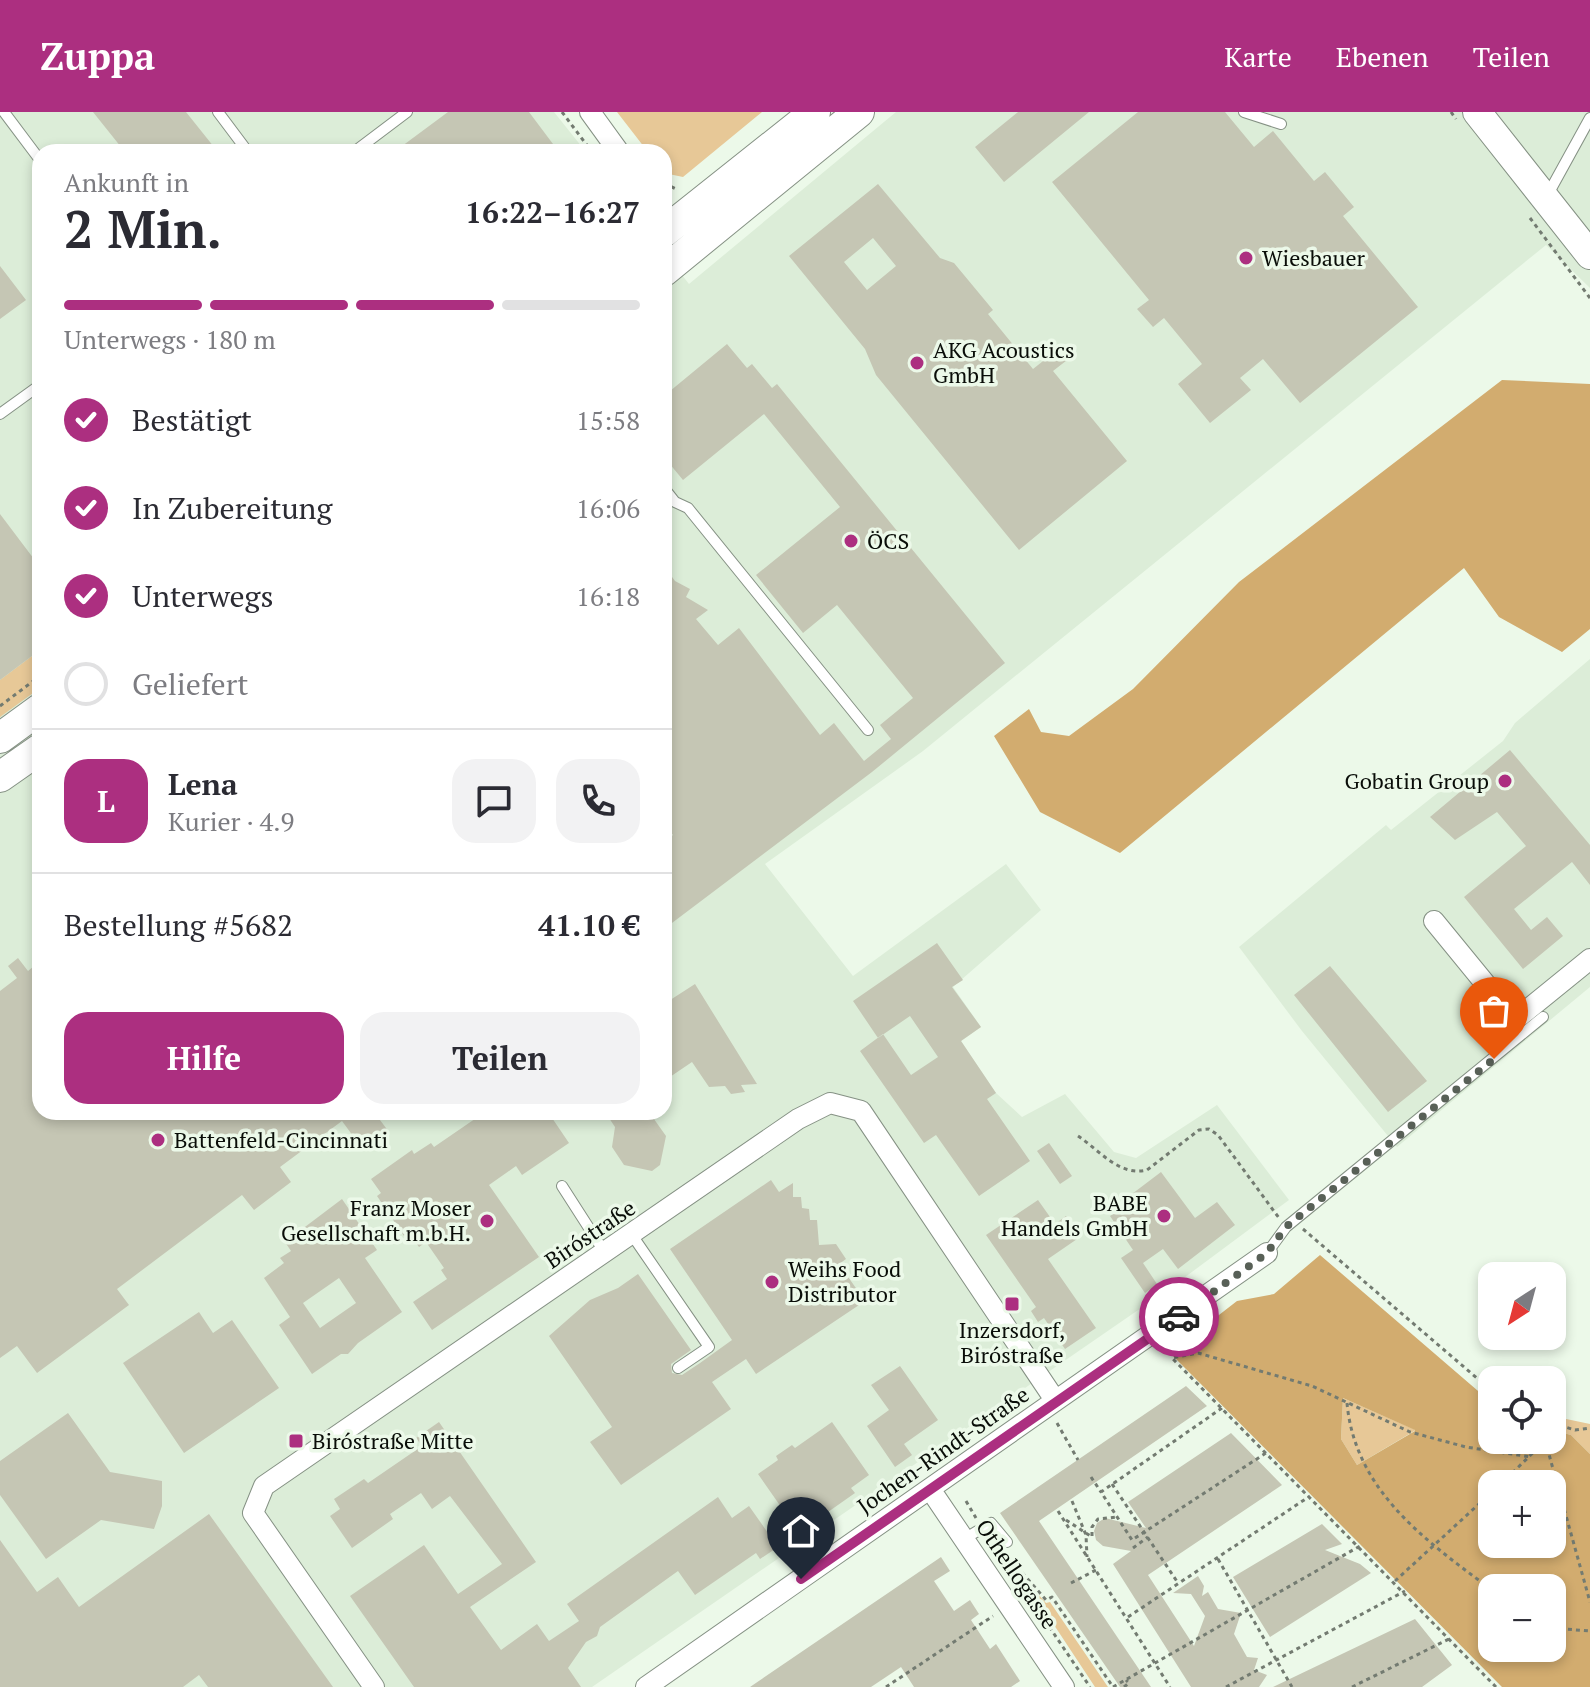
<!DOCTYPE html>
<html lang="de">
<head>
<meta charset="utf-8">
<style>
	:root { --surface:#fff; --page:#f2f2f3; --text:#2b2b33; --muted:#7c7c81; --line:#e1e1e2; --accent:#ac2f80 }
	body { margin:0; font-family:"PT Serif",serif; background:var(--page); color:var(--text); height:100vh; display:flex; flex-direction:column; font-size:30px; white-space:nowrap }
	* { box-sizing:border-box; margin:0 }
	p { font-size:26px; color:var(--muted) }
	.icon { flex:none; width:44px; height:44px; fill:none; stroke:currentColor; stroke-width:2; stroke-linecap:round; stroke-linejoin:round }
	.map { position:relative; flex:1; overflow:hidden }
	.panel { position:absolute; left:32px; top:32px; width:640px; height:976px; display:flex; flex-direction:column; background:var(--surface); border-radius:24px; box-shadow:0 4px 12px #0003 }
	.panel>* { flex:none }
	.needle { width:52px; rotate:216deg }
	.controls { position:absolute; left:1478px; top:1150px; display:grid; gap:16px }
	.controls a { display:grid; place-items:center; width:88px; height:88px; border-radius:16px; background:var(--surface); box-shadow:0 4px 12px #0003; font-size:40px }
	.pin { position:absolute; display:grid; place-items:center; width:68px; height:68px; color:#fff; margin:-82px -34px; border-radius:50% 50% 50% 0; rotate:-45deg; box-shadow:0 0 8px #0007 }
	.pin .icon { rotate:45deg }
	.courier { position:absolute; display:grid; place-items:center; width:80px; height:80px; margin:-40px; border:6px solid #ac2f80; border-radius:50%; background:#fff; color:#222; box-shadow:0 2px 10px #0007 }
	.head em { font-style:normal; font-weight:700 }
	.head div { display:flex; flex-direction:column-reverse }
	.head { display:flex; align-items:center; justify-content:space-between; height:136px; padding:0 32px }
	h1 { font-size:52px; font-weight:700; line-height:60px }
	.bar { display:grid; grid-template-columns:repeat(4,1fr); gap:12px 8px; align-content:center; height:96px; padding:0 32px }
	.bar i { height:10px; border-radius:6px; background:var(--line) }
	.bar .selected { background:var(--accent) }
	.bar p { grid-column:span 4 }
	.line { display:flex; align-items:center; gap:20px; padding:0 32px; border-top:2px solid var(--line) }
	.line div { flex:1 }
	.round { display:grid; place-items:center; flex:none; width:84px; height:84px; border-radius:24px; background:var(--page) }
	ol { padding:0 32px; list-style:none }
	li { display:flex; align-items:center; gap:24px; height:88px }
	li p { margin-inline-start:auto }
	li .icon { padding:8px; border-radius:50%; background:var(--accent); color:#fff; stroke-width:4 }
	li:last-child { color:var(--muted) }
	li i { width:44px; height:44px; border:4px solid var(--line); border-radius:50% }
	.cta { display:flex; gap:16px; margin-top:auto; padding:16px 32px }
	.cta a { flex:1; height:92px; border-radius:24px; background:var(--accent); color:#fff; font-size:32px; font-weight:700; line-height:92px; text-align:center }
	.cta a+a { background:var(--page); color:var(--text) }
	header { display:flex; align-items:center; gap:48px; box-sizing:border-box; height:112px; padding:0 40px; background:var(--accent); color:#fff }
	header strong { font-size:38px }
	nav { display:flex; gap:44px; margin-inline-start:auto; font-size:28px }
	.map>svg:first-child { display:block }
</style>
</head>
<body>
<header>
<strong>Zuppa</strong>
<nav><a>Karte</a><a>Ebenen</a><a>Teilen</a></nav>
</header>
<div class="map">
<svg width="1590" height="1575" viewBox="0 0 1590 1575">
	<rect width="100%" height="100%" fill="#ecf9e9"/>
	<path fill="#dcedd8" d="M0 0H554L586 40H40V1000H664V140L689 172 896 0H1590V176L1546 133 923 639 765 752 853 864 1006 752 1041 798 953 875 981 915 961 929 996 981 1022 1005 1065 982 1114 1040 1136 1046 1217 993 1289 1088 1173 1174 592 1575H0Z
		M1590 547V875L1397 1035 1302 919 1239 835 1386 713 1391 718 1503 629 1515 611Z"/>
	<path fill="#e7c897" d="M617 0H762L683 65 664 61V40H648Z
		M40 538V576L0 605V568Z
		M1343 1286 1416 1318 1357 1353 1341 1327Z
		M1552 1304 1590 1312V1342L1571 1323 1552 1318Z
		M1021 1463 1046 1491 1050 1490 1108 1575H1095Z"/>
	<path fill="#d2ac6f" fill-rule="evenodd" d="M1502 268 1590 272V517L1562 540 1499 505 1464 456 1120 741 1040 700 994 624 1029 597 1041 620 1069 624 1133 577 1239 470Z
		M1320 1143 1492 1291V1328H1552V1318L1571 1323 1590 1342V1575H1502L1170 1241 1237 1189 1274 1182ZM1343 1286 1415 1318V1319L1357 1353 1341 1327ZM1492 1372H1552V1432H1492ZM1492 1476H1552V1536H1492Z"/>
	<path fill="#c5c6b4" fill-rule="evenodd" d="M93 0H186L218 40H125Z
		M448 0H529L559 40H394Z
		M1018 0H1089L1004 70 975 35Z
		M1138 0H1225L1254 35 1273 19 1314 69 1325 60 1354 95 1343 104 1418 195 1300 291 1263 247 1240 266 1251 278 1210 311 1178 272 1202 252 1164 206 1153 215 1137 197 1149 188 1052 70Z
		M878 72 940 146 954 151 993 198 988 202 1033 257 1062 234 1071 245 1053 259 1127 349 1019 438 876 263 865 237 789 144ZM873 126 896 154 867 178 844 150Z
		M0 154 26 188 0 207Z
		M727 232 747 256 752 252 772 276 777 272 1005 551 872 660 664 817V730L673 723 664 712V454L675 469 690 477 686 485 708 498 696 507 718 533 739 516 820 623 834 611 864 649 891 627 880 613 913 586 837 493 803 521 756 463 840 395 764 302 683 368 664 345V284Z
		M0 402 40 455V538L0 568Z
		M1510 638 1590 733V773L1572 750 1514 797 1531 818 1547 805 1563 824 1523 857 1464 785 1526 734 1497 700 1455 728 1430 705Z
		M937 831 963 868 952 875 981 915 961 929 996 981 987 987 1030 1049 979 1084 936 1023 924 1031 860 939 883 922 911 963 938 945 910 904 878 926 853 889Z
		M18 846 28 859 40 849V1000H374L389 1020 364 1039 342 1009 280 1055 291 1070 254 1098 242 1083 117 1177 129 1193 37 1261 17 1234 0 1246V879L17 866 8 854Z
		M1330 854 1427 969 1388 1000 1294 883Z
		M695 872 757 972 741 973 745 980 731 982 725 974 709 975 692 950 664 969V892Z
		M485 1000H548L569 1031 522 1063 516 1054 489 1073 539 1145 432 1218 413 1190 447 1167 441 1158 444 1156 426 1130 419 1135 409 1121 404 1124 377 1084 381 1081 371 1067 412 1038 414 1042 431 1031 434 1035Z
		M605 1000H649L666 1024 660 1053 652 1059 624 1053 612 1035 615 1015Z
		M1049 1031 1072 1064 1060 1072 1037 1039Z
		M1161 1060 1195 1106 1217 1090 1235 1113 1178 1157 1163 1137 1143 1151 1157 1172 1145 1181 1121 1146 1133 1138 1110 1104 1131 1090 1128 1085Z
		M771 1068 779 1080 793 1071V1085H801L802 1096 809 1097 810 1108H817L819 1133 836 1132 846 1147 839 1152 865 1189 756 1262 746 1247 712 1270 731 1297 621 1373 590 1330 612 1315 549 1224 590 1188 618 1176 638 1162 691 1238 671 1252 672 1261 682 1263 700 1251 732 1228 670 1137Z
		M342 1087 377 1138 365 1146 402 1200 358 1231 348 1242H341L312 1262 279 1213 290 1205 264 1166 284 1151 280 1146 291 1139 285 1130ZM339 1166 356 1191 320 1216 303 1191Z
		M1038 1088 1055 1112 1066 1104 1080 1125 1048 1147 1096 1216 1065 1237 1044 1206 1038 1210 1031 1199 1036 1195 986 1123Z
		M199 1200 213 1221 232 1208 279 1276 184 1341 123 1251Z
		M900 1254 938 1308 904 1332 912 1343 895 1355 867 1314 889 1298 871 1273Z
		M1186 1274 1207 1294 1039 1409 1151 1575H1120L1000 1401Z
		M68 1301 110 1360 162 1369V1394L154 1417 101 1408 46 1447 0 1383V1349Z
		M439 1310 536 1450 470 1495 501 1538 537 1512 549 1529 579 1509 567 1492 718 1385 732 1406 749 1394 778 1435 760 1447 756 1441 695 1483 678 1459 600 1515 597 1524 586 1530 568 1556 581 1575H414L350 1484 424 1433 458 1482 502 1452 450 1384 432 1397 421 1381 390 1402 393 1407 352 1436 330 1404 340 1397 334 1387 364 1367 368 1371 422 1334 416 1326Z
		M832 1310 869 1363 851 1376 855 1381 828 1400 824 1395 795 1415 758 1362 778 1348 776 1344 792 1333 795 1336Z
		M1231 1321 1282 1373 1148 1463 1194 1534 1205 1504 1191 1482 1173 1481 1198 1464 1204 1474 1202 1484 1208 1480 1218 1497 1241 1501 1234 1522 1247 1545 1258 1546 1254 1558 1267 1563 1259 1575H1191L1113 1452 1131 1439 1103 1434 1096 1428 1094 1419 1097 1411 1105 1406 1146 1416 1128 1390Z
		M209 1402 333 1575H208L199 1563 183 1575H0V1428L37 1480 58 1465 79 1495Z
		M1322 1412 1342 1432 1325 1438 1360 1452 1371 1461 1270 1525 1233 1465Z
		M941 1445 950 1459 934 1469 954 1499 970 1488 979 1502 971 1508 990 1537 996 1532 1020 1569 1011 1575H914L901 1555 871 1575H750Z
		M1415 1507 1452 1553 1422 1575H1273Z"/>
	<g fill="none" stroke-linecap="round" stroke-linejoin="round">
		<defs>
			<path id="lane" d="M4 0 40 48
				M218 0 248 40
				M1244 0 1281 12
				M354 40 407 0
				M1547 84 1590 6
				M0 302 40 273
				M664 376 675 390 688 396 868 618
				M562 1074 605 1141
				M632 1123 709 1235 678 1256
				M1267 1141 1286 1115 1543 905
				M964 1427 991 1411 1007 1430"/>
			<path id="street" d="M590 0 619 40
				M1434 809 1515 908 1590 847
				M930 1377 1064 1575
				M374 1575 253 1401 264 1374 798 1007 830 991 861 999 1055 1288
				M646 1575 1267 1141"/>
			<path id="secondary" d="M1477 0 1590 143"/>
			<path id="primary" d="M664 120 815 0
				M664 159 859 0
				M0 626 40 597
				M0 665 40 637"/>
		</defs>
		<use href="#lane" stroke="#859184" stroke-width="12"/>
		<use href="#street" stroke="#859184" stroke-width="22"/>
		<use href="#secondary" stroke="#859184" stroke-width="30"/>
		<use href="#primary" stroke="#859184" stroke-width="32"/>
		<path stroke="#737b71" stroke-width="3" stroke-dasharray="4 4" stroke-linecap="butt" d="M562 0 592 40
			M1451 0 1456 7
			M664 71 678 78
			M1530 106 1590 186
			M0 594 40 564
			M1078 1024C1099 1038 1120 1065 1147 1058L1199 1018 1209 1017 1218 1023 1279 1106
			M1303 1117 1492 1279
			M1347 1291C1355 1379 1426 1429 1492 1478
			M1222 1296 1101 1380 1132 1428 1266 1341
			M1057 1311 1078 1348
			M1552 1311 1575 1318 1590 1316
			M1545 1328 1590 1490
			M1091 1365 1101 1380
			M1112 1372 1178 1471
			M1501 1372 1544 1330
			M966 1389 976 1406
			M1072 1389 1086 1423 1087 1445
			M1058 1399 1170 1575
			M1066 1408 1092 1425V1415L1098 1407 1117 1405
			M1133 1436 1148 1425
			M1000 1442 1090 1575
			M1004 1446 1012 1449 1046 1488 1052 1485 1113 1575
			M1218 1447 1292 1575
			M1395 1469 1492 1380
			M1071 1471 1096 1458
			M1128 1505 1310 1384
			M1552 1516 1590 1519
			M886 1575 993 1504
			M1113 1575 1360 1434
			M1124 1575 1129 1571 1126 1568
			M1226 1575 1405 1479
			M1352 1575 1449 1527
			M1496 1575 1172 1246 1198 1241 1312 1274 1410 1320 1466 1335 1531 1345"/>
		<use href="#lane" stroke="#fff" stroke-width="10"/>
		<use href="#street" stroke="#fff" stroke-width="20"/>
		<use href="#secondary" stroke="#fff" stroke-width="28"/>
		<use href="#primary" stroke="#fff" stroke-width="30"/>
	</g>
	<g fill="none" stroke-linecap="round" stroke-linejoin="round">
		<path stroke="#586057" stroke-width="8" stroke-dasharray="0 14.4" d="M1179 1205 1267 1141 1286 1115 1494 947"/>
		<path stroke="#ac2f80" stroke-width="10" d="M801 1467 1179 1205"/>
	</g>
	<g fill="#ac2f80" stroke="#ecf9e9" stroke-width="3">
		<circle cx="1246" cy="146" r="8"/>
		<circle cx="917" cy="251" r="8"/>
		<circle cx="851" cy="429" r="8"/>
		<circle cx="1505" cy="669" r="8"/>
		<circle cx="158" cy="1028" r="8"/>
		<circle cx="1164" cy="1104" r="8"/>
		<circle cx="487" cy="1109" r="8"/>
		<circle cx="772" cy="1170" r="8"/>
		<rect x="1004" y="1184" width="16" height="16" rx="4"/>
		<rect x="288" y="1321" width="16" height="16" rx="4"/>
	</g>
	<g text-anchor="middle" stroke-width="7" stroke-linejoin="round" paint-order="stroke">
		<g font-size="22" fill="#090d08" stroke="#ecf9e9" text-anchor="start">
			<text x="1262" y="154">Wiesbauer</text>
			<text x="933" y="246">AKG Acoustics<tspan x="933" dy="25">GmbH</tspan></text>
			<text x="867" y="437">ÖCS</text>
			<text x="1489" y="677" text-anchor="end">Gobatin Group</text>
			<text x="174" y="1036">Battenfeld-Cincinnati</text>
			<text x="1148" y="1099" text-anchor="end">BABE<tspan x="1148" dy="25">Handels GmbH</tspan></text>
			<text x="471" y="1104" text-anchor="end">Franz Moser<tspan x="471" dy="25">Gesellschaft m.b.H.</tspan></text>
			<text x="788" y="1165">Weihs Food<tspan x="788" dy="25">Distributor</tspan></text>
			<text x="1012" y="1226" text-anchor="middle">Inzersdorf,<tspan x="1012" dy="25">Biróstraße</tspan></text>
			<text x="312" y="1337">Biróstraße Mitte</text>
		</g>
		<g font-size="22" fill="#090d08" stroke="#ecf9e9">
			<text transform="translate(590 1122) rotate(-34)" y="8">Biróstraße</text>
			<text transform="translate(943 1338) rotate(-35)" y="8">Jochen-Rindt-Straße</text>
			<text transform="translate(1017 1462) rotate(56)" y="8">Othellogasse</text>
		</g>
	</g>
</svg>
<div class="controls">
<a><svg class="needle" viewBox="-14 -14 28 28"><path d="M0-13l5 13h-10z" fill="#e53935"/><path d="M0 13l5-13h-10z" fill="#7c7c81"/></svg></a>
<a><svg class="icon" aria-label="locate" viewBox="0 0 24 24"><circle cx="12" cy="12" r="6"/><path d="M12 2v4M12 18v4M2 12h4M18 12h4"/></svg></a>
<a>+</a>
<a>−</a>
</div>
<div class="pin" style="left:1494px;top:947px;background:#ea580c"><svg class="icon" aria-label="bag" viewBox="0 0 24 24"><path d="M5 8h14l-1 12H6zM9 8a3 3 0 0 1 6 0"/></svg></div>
<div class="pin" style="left:801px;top:1467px;background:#1f2937"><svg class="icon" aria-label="home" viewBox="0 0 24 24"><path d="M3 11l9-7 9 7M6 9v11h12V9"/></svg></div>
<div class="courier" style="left:1179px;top:1205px"><svg class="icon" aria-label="car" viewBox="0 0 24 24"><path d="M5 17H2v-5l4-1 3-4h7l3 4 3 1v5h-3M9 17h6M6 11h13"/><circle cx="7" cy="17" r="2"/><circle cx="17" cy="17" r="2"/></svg></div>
<section class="panel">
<div class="head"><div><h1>2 Min.</h1><p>Ankunft in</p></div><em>16:22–16:27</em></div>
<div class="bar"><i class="selected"></i><i class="selected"></i><i class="selected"></i><i></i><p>Unterwegs · 180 m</p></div>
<ol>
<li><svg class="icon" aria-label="check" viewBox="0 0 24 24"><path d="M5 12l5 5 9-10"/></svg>Bestätigt<p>15:58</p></li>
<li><svg class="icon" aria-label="check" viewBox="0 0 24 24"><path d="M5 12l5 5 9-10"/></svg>In Zubereitung<p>16:06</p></li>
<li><svg class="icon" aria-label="check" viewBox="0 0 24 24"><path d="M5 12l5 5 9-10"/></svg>Unterwegs<p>16:18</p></li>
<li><i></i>Geliefert</li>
</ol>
<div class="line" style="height:144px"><b class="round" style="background:var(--accent);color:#fff">L</b><div><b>Lena</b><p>Kurier · 4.9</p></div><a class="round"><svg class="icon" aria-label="chat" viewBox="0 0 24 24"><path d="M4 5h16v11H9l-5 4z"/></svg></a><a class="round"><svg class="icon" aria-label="phone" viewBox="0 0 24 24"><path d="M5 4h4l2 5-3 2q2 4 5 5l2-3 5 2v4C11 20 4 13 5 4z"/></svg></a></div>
<div class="line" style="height:104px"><div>Bestellung #5682</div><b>41.10 €</b></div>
<div class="cta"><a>Hilfe</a><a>Teilen</a></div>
</section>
</div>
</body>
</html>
